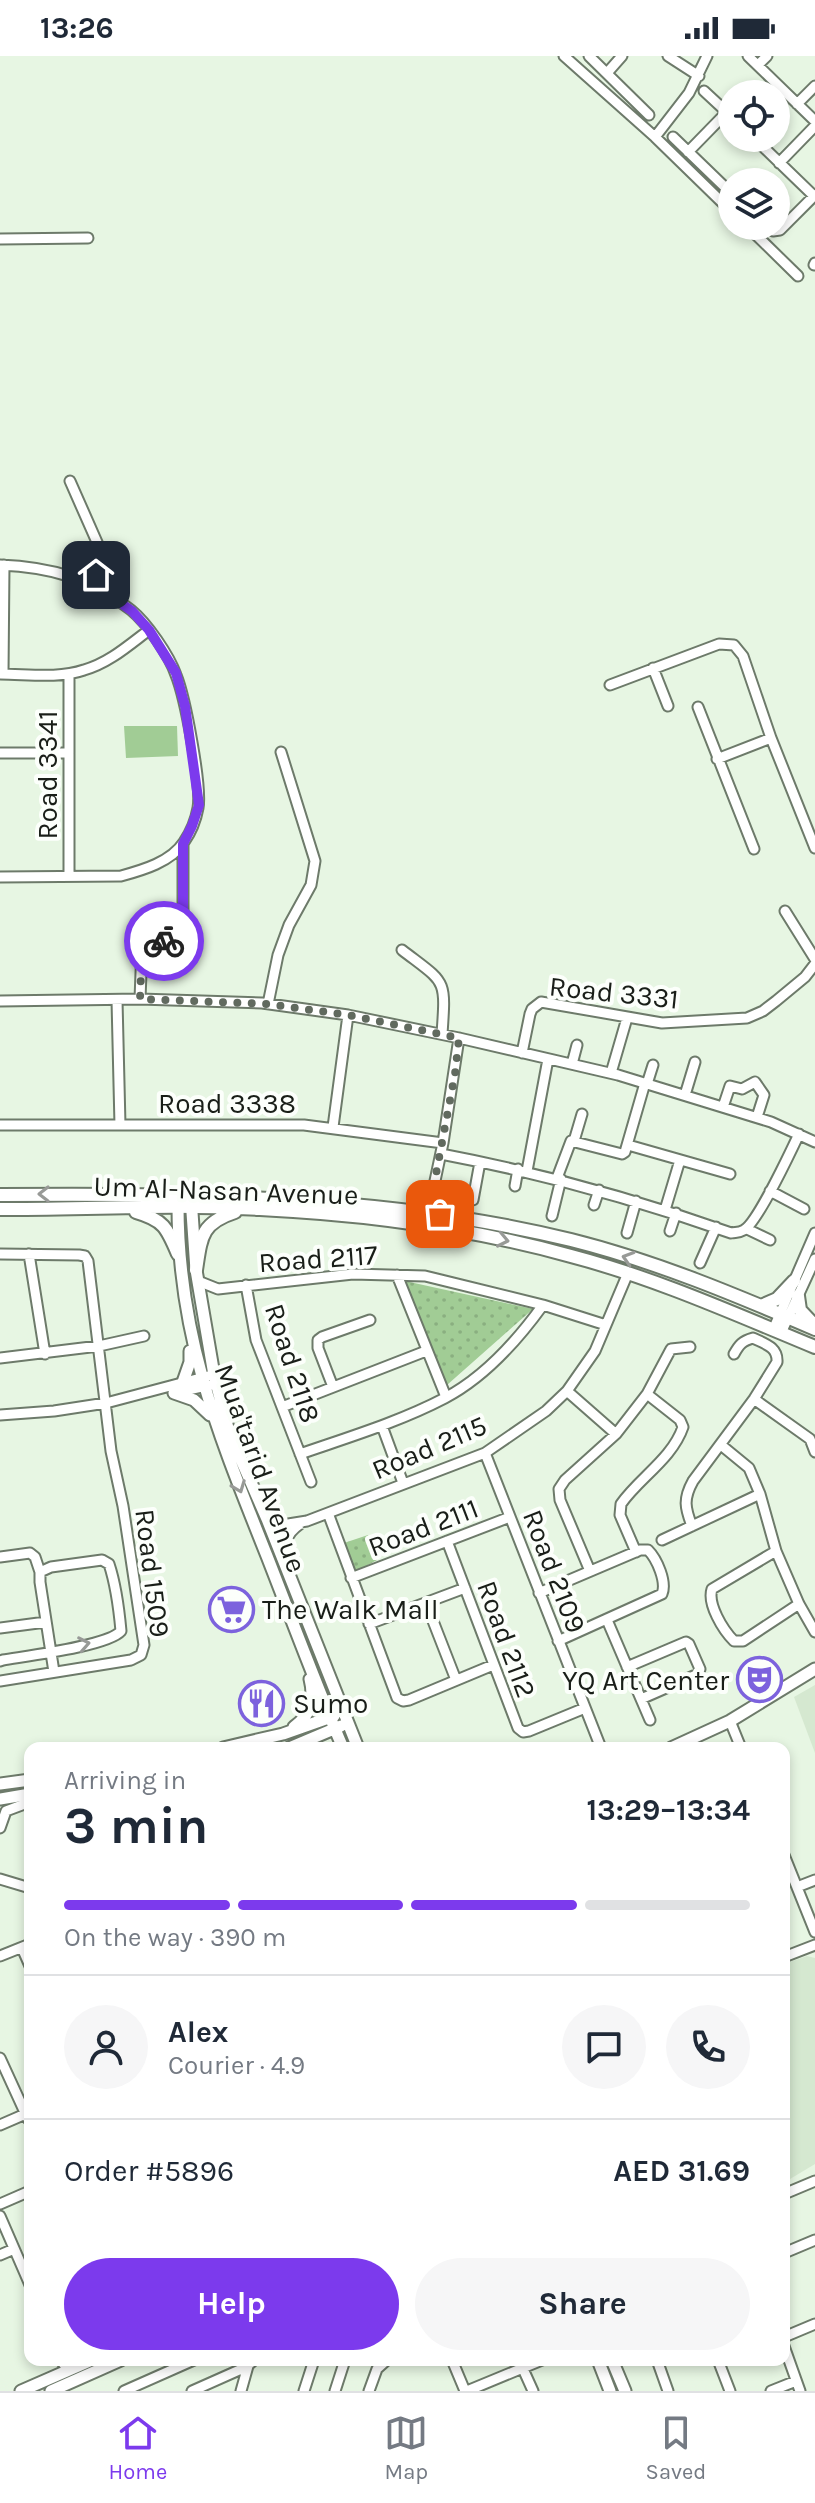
<!DOCTYPE html>
<html lang="en">
<head>
<meta charset="utf-8">
<style>
	:root { --surface:#fff; --page:#f6f6f7; --text:#1f2937; --muted:#747a83; --line:#e0e1e3; --accent:#7c3aed }
	body { margin:0; font-family:Karla,sans-serif; background:var(--page); color:var(--text); height:100vh; display:flex; flex-direction:column; font-size:30px; white-space:nowrap }
	* { box-sizing:border-box; margin:0 }
	p { font-size:26px; color:var(--muted) }
	.icon { flex:none; width:44px; height:44px; fill:none; stroke:currentColor; stroke-width:2; stroke-linecap:round; stroke-linejoin:round }
	.map { position:relative; flex:1; overflow:hidden }
	.side { position:absolute; left:24px; top:1686px; width:766px; height:624px; display:flex; flex-direction:column; background:var(--surface); border-radius:16px; box-shadow:0 4px 12px #0003 }
	.side>* { flex:none }
	.buttons { position:absolute; left:718px; top:24px; display:grid; gap:16px }
	.buttons a { display:grid; place-items:center; width:72px; height:72px; border-radius:50%; background:var(--surface); box-shadow:0 4px 12px #0003; font-size:40px }
	.pin { position:absolute; display:grid; place-items:center; width:68px; height:68px; color:#fff; margin:-34px; border-radius:16px; box-shadow:0 4px 12px #0006 }
	.courier { position:absolute; display:grid; place-items:center; width:80px; height:80px; margin:-40px; border:6px solid #7c3aed; border-radius:50%; background:#fff; color:#222; box-shadow:0 2px 10px #0007 }
	.head em { font-style:normal; font-weight:700 }
	.head div { display:flex; flex-direction:column-reverse }
	.head { display:flex; align-items:center; justify-content:space-between; height:136px; padding:0 40px }
	h1 { font-size:52px; font-weight:700; line-height:60px }
	.bar { display:grid; grid-template-columns:repeat(4,1fr); gap:12px 8px; align-content:center; height:96px; padding:0 40px }
	.bar i { height:10px; border-radius:6px; background:var(--line) }
	.bar .active { background:var(--accent) }
	.bar p { grid-column:span 4 }
	.line { display:flex; align-items:center; gap:20px; padding:0 40px; border-top:2px solid var(--line) }
	.line div { flex:1 }
	.round { display:grid; place-items:center; flex:none; width:84px; height:84px; border-radius:42px; background:var(--page) }
	.button { display:flex; gap:16px; margin-top:auto; padding:16px 40px }
	.button a { flex:1; height:92px; border-radius:48px; background:var(--accent); color:#fff; font-size:32px; font-weight:700; line-height:92px; text-align:center }
	.button a+a { background:var(--page); color:var(--text) }
	.status { display:flex; justify-content:space-between; align-items:center; height:56px; padding:0 40px; background:var(--surface); direction:ltr }
	.status svg { height:22px; fill:currentColor }
	.dock { display:flex; justify-content:space-around; align-items:center; height:112px; border-top:2px solid var(--line); background:var(--surface); font-size:22px; color:var(--muted) }
	.dock a { display:grid; justify-items:center; gap:4px }
	.dock .active { color:var(--accent) }
	.map>svg:first-child { display:block }
</style>
</head>
<body>
<div class="status"><b>13:26</b><svg viewBox="0 0 49 12"><path d="M0 12V9h3v3zM5 12V6h3v6zM10 12V3h3v9zM15 12V0h3v12zM26 1h20v11H26zM47 4h2v5h-2z"/></svg></div>
<div class="map">
<svg width="815" height="2335" viewBox="0 0 815 2335">
	<defs>
		<pattern id="park-dots" width="8" height="8" patternUnits="userSpaceOnUse" patternTransform="scale(2)"><rect width="8" height="8" fill="#a1cc95"/><path d="M2 2h.1M6 6h.1" fill="none" stroke="#8aaf80" stroke-width="1.8" stroke-linecap="round"/></pattern>
	</defs>
	<rect width="100%" height="100%" fill="#e7f6e3"/>
	<path fill="#d5e8d0" d="M815 1629V1697L794 1641Z
		M807 1900 815 1902V2108L790 2123 784 2108V1908Z"/>
	<path fill="#a1cc95" d="M124 670H177L178 700 126 702Z"/>
	<path fill="url(#park-dots)" d="M405 1225 533 1253 447 1329Z
		M368 1479 377 1504 359 1514 353 1513 344 1487Z"/>
	<g fill="none" stroke-linecap="round" stroke-linejoin="round">
		<defs>
			<path id="minor" d="M564 0 655 81 732 156
				M589 0 649 59
				M668 0 699 20
				M748 0 815 65
				M758 9 767 0
				M607 17 622 0
				M704 35 732 61
				M797 48 815 30
				M655 81 689 37 707 0
				M673 81 732 138
				M754 82 814 140
				M688 96 727 56
				M779 107 815 70
				M747 170 798 220
				M765 170 773 175 780 174 815 139
				M0 183 88 182
				M814 209 815 207
				M70 425 100 493 99 509 92 527
				M0 509C50 511 91 522 131 554 147 567 169 599 176 619 185 641 202 730 198 752 196 763 191 776 184 786 171 806 143 814 121 820L0 821
				M653 612 668 650
				M0 618C27 618 58 623 84 614 109 607 129 589 149 574
				M3 618 4 509
				M69 618V820
				M610 629 719 588 734 589 743 600 771 682 815 792
				M698 651 754 793
				M0 697H69
				M717 703 771 682
				M785 855 815 903
				M402 894C446 928 446 921 442 978
				M140 943 142 891 148 887 175 884 183 876V788
				M117 944 120 1069
				M0 945 140 943 262 947 348 959 459 982 618 1019 771 1066 815 1086
				M268 948 278 899 289 869 311 829 315 805 281 696
				M522 997 530 958 532 953 541 946 662 967 747 962 763 955 776 945 805 921 815 908
				M572 1008 577 989
				M611 1017 627 962
				M647 1028 653 1009
				M685 1039 695 1006
				M723 1051 730 1030 742 1033 755 1026 764 1039 757 1061
				M0 1069H304L443 1087
				M333 1071 348 959
				M574 1085 582 1058
				M628 1089 730 1118
				M441 1098C541 1117 635 1143 731 1177 736 1176 739 1177 744 1174 757 1167 791 1095 799 1078
				M527 1115 548 1003
				M557 1122 571 1085 622 1098 625 1096 645 1027
				M515 1130 518 1113
				M770 1135 804 1153
				M473 1144 480 1106
				M594 1149 599 1134
				M412 1154 432 1139
				M665 1154 680 1104
				M440 1158 432 1139 443 1087 459 982
				M552 1160 561 1123
				M747 1173 770 1184
				M670 1175 676 1157
				M627 1177 636 1145
				M0 1198 79 1199 85 1200 88 1205 111 1395 123 1450 144 1589 141 1599 131 1604 0 1625
				M29 1198 45 1298
				M700 1207 716 1171
				M397 1219 446 1341
				M198 1225 218 1233 353 1218 425 1220 543 1249 606 1269
				M246 1229 256 1284 311 1426
				M773 1274 815 1177
				M781 1277 815 1203
				M0 1302 99 1290 144 1280
				M333 1331 318 1292V1284L322 1281 370 1264
				M567 1335 616 1378
				M174 1337 211 1329
				M754 1343 810 1383 815 1396
				M282 1351 426 1295
				M0 1359 54 1355 106 1347 208 1320
				M382 1370 403 1427
				M721 1389 749 1412 760 1438 776 1495 799 1548 815 1576
				M485 1397 601 1692
				M300 1398C349 1381 399 1366 445 1342 485 1321 517 1285 543 1249
				M328 1457 397 1642 403 1645 409 1644 493 1609
				M267 1463 282 1469 307 1465 485 1397 546 1355 567 1335 595 1295 628 1217
				M692 1470C685 1452 683 1443 693 1425L754 1343 777 1306C778 1291 765 1288 753 1282 742 1285 739 1289 734 1298
				M662 1484 760 1438
				M447 1485 518 1672 523 1676 529 1675 585 1652
				M776 1495 712 1533C707 1548 723 1574 734 1585H743L799 1548
				M636 1496 620 1459 621 1448C639 1422 672 1403 683 1371L680 1364 647 1338
				M0 1501 30 1497 35 1501 40 1516
				M291 1515C287 1493 279 1483 300 1468
				M590 1515 560 1444 559 1433 565 1424 616 1378 647 1338 671 1293 690 1291
				M351 1522 510 1461
				M539 1537 640 1494H648C657 1503 667 1526 662 1538L558 1585
				M426 1547 456 1624
				M607 1564 650 1664
				M369 1568 465 1532
				M0 1572 46 1566
				M0 1605 3 1604C26 1600 108 1590 121 1575 119 1553 116 1529 109 1508L102 1504 51 1511 40 1516V1526L54 1616
				M627 1611 686 1586 689 1588 700 1613 698 1618 641 1643
				M730 1665 741 1692
				M0 1772 6 1755 30 1746
				M784 1799 815 1876
				M0 1823 30 1832
				M797 1831 815 1824
				M22 1892 30 1910
				M0 1900 30 1888
				M784 1901 815 1889
				M0 2002 28 2063
				M0 2069 30 2056
				M784 2138 815 2125
				M0 2148 30 2135
				M0 2160 30 2229
				M784 2197 815 2184
				M0 2199 14 2193
				M784 2281 815 2268
				M784 2290 800 2335
				M60 2304 69 2314
				M452 2304 465 2335
				M519 2304 533 2335
				M657 2304 668 2335
				M718 2304 730 2335
				M124 2335 194 2304
				M192 2335 246 2311 254 2304
				M241 2335 248 2310
				M304 2335 314 2304
				M335 2335 345 2304
				M369 2335 377 2313 387 2304
				M467 2335 542 2304
				M771 2335 796 2325"/>
			<path id="tertiary" d="M191 1142 196 1214 214 1319 229 1376 267 1463 358 1692
				M178 1144C177 1279 218 1377 267 1500 292 1564 316 1629 343 1692
				M183 1326 190 1306V1295
				M174 1337 194 1344 210 1359
				M294 1671C311 1659 315 1643 310 1623
				M223 1692 283 1678 334 1660
				M289 1692 341 1670
				M671 1692 730 1665 815 1613
				M0 1728 30 1724
				M0 1743 30 1738
				M598 2304 610 2335
				M612 2304 625 2335
				M21 2335 92 2304
				M51 2335 121 2304"/>
			<path id="secondary" d="M0 1139C191 1138 384 1138 571 1184 655 1205 736 1239 815 1273
				M0 1153C86 1153 174 1148 260 1153 365 1158 470 1172 571 1200 655 1222 735 1258 815 1291
				M136 1156C164 1164 167 1172 178 1198
				M196 1214C201 1181 201 1167 235 1156
				M798 1240 800 1254 815 1270
				M761 1250 777 1243 794 1225"/>
		</defs>
		<use href="#minor" stroke="#6d7a6a" stroke-width="13"/>
		<use href="#tertiary" stroke="#6d7a6a" stroke-width="15"/>
		<use href="#secondary" stroke="#6d7a6a" stroke-width="16"/>
		<use href="#minor" stroke="#fff" stroke-width="9"/>
		<use href="#tertiary" stroke="#fff" stroke-width="11"/>
		<use href="#secondary" stroke="#fff" stroke-width="12"/>
	</g>
	<defs><path id="oneway-chevron" d="M-2-3.5L2.5 0L-2 3.5" fill="none" stroke-width="1.6" stroke-linecap="round" stroke-linejoin="round" transform="scale(2)"/></defs>
	<g stroke="#989a97">
		<use href="#oneway-chevron" transform="translate(44 1138) rotate(180)"/>
		<use href="#oneway-chevron" transform="translate(503 1184) rotate(12)"/>
		<use href="#oneway-chevron" transform="translate(628 1202) rotate(-163)"/>
		<use href="#oneway-chevron" transform="translate(239 1431) rotate(69)"/>
		<use href="#oneway-chevron" transform="translate(84 1588) rotate(-11)"/>
	</g>
	<g fill="none" stroke-linecap="round" stroke-linejoin="round">
		<path stroke="#616a5f" stroke-width="8" stroke-dasharray="0 14.4" d="M164 885 148 887 142 891 140 943 268 948 348 959 459 982 455 1018 432 1139 440 1158"/>
		<path stroke="#7c3aed" stroke-width="10" d="M96 519 92 527 132 555 149 574 176 617 185 650 199 749 192 770 183 788V876L178 883 164 885"/>
	</g>
	<defs>
		<symbol id="supermarket-ring" viewBox="-11 -11 22 22"><circle r="9.5" fill="#fcfffb" stroke="#7c62dd" stroke-width="1.5"/><path d="M-6-5.5h2.5l.6 2H6L4.5 2H-2.5L-4.4-4H-6ZM-1.5 3.2a1.3 1.3 0 1 0 .1 0ZM3 3.2a1.3 1.3 0 1 0 .1 0Z" fill="#7c62dd"/></symbol>
		<symbol id="theatre-ring" viewBox="-11 -11 22 22"><circle r="9.5" fill="#fcfffb" stroke="#7c62dd" stroke-width="1.5"/><path d="M-5-5.5Q0-4 5-5.5V0Q5 5 0 6Q-5 5-5 0ZM-3.3-2.5H-1v1.5H-3.3ZM1-2.5H3.3v1.5H1ZM-2.8 1Q0 5.5 2.8 1Z" fill="#7c62dd"/></symbol>
		<symbol id="restaurant-ring" viewBox="-11 -11 22 22"><circle r="9.5" fill="#fcfffb" stroke="#7c62dd" stroke-width="1.5"/><path d="M-5-6h1v4h1v-4h1v4h1v-4h1v5L-1.5 .5V6h-2V.5L-5-1ZM5-6V6H3V1.5H1.5Q1.5-4 5-6Z" fill="#7c62dd"/></symbol>
	</defs>
	<g fill-rule="evenodd">
		<use href="#supermarket-ring" x="206" y="1528" width="51" height="51"/>
		<use href="#theatre-ring" x="734" y="1598" width="51" height="51"/>
		<use href="#restaurant-ring" x="236" y="1622" width="51" height="51"/>
	</g>
	<g text-anchor="middle" stroke-width="8" stroke-linejoin="round" paint-order="stroke">
		<g font-size="28" fill="#191e18" stroke="#fcfffb">
			<text transform="translate(47 719) rotate(-90)" y="10">Road 3341</text>
			<text transform="translate(614 936) rotate(6)" y="10">Road 3331</text>
			<text x="227" y="1057">Road 3338</text>
			<text transform="translate(226 1134) rotate(2)" y="10">Um Al-Nasan Avenue</text>
			<text transform="translate(318 1202) rotate(-4)" y="10">Road 2117</text>
			<text transform="translate(293 1307) rotate(72)" y="10">Road 2118</text>
			<text transform="translate(429 1391) rotate(-23)" y="10">Road 2115</text>
			<text transform="translate(261 1412) rotate(70)" y="10">Mua'tarid Avenue</text>
			<text transform="translate(423 1471) rotate(-21)" y="10">Road 2111</text>
			<text transform="translate(555 1515) rotate(69)" y="10">Road 2109</text>
			<text transform="translate(153 1517) rotate(83)" y="10">Road 1509</text>
			<text transform="translate(507 1583) rotate(70)" y="10">Road 2112</text>
		</g>
		<g font-size="28" fill="#191e18" stroke="#fcfffb" text-anchor="start">
			<text x="262" y="1563">The Walk Mall</text>
			<text x="729" y="1634" text-anchor="end">YQ Art Center</text>
			<text x="293" y="1657">Sumo</text>
		</g>
	</g>
</svg>
<div class="buttons">
<a><svg class="icon" aria-label="locate" viewBox="0 0 24 24"><circle cx="12" cy="12" r="6"/><path d="M12 2v4M12 18v4M2 12h4M18 12h4"/></svg></a>
<a><svg class="icon" aria-label="layers" viewBox="0 0 24 24"><path d="M12 4l9 5-9 5-9-5zM3 14l9 5 9-5"/></svg></a>
</div>
<div class="pin" style="left:440px;top:1158px;background:#ea580c"><svg class="icon" aria-label="bag" viewBox="0 0 24 24"><path d="M5 8h14l-1 12H6zM9 8a3 3 0 0 1 6 0"/></svg></div>
<div class="pin" style="left:96px;top:519px;background:#1f2937"><svg class="icon" aria-label="home" viewBox="0 0 24 24"><path d="M3 11l9-7 9 7M6 9v11h12V9"/></svg></div>
<div class="courier" style="left:164px;top:885px"><svg class="icon" aria-label="bike" viewBox="0 0 24 24"><circle cx="6" cy="16" r="4"/><circle cx="18" cy="16" r="4"/><path d="M6 16l4-8h5l3 8M10 8l3 8H6M13 5h3"/></svg></div>
<section class="side">
<div class="head"><div><h1>3 min</h1><p>Arriving in</p></div><em>13:29–13:34</em></div>
<div class="bar"><i class="active"></i><i class="active"></i><i class="active"></i><i></i><p>On the way · 390 m</p></div>
<div class="line" style="height:144px"><a class="round"><svg class="icon" aria-label="person" viewBox="0 0 24 24"><circle cx="12" cy="8" r="4"/><path d="M4 21q1-7 8-7t8 7"/></svg></a><div><b>Alex</b><p>Courier · 4.9</p></div><a class="round"><svg class="icon" aria-label="chat" viewBox="0 0 24 24"><path d="M4 5h16v11H9l-5 4z"/></svg></a><a class="round"><svg class="icon" aria-label="phone" viewBox="0 0 24 24"><path d="M5 4h4l2 5-3 2q2 4 5 5l2-3 5 2v4C11 20 4 13 5 4z"/></svg></a></div>
<div class="line" style="height:104px"><div>Order #5896</div><b>AED 31.69</b></div>
<div class="button"><a>Help</a><a>Share</a></div>
</section>
</div>
<nav class="dock">
<a class="active"><svg class="icon" aria-label="home" viewBox="0 0 24 24"><path d="M3 11l9-7 9 7M6 9v11h12V9"/></svg>Home</a>
<a><svg class="icon" aria-label="map" viewBox="0 0 24 24"><path d="M3 6l6-2 6 2 6-2v14l-6 2-6-2-6 2zM9 4v14M15 6v14"/></svg>Map</a>
<a><svg class="icon" aria-label="saved" viewBox="0 0 24 24"><path d="M7 4h10v16l-5-4-5 4z"/></svg>Saved</a>
</nav>
</body>
</html>
